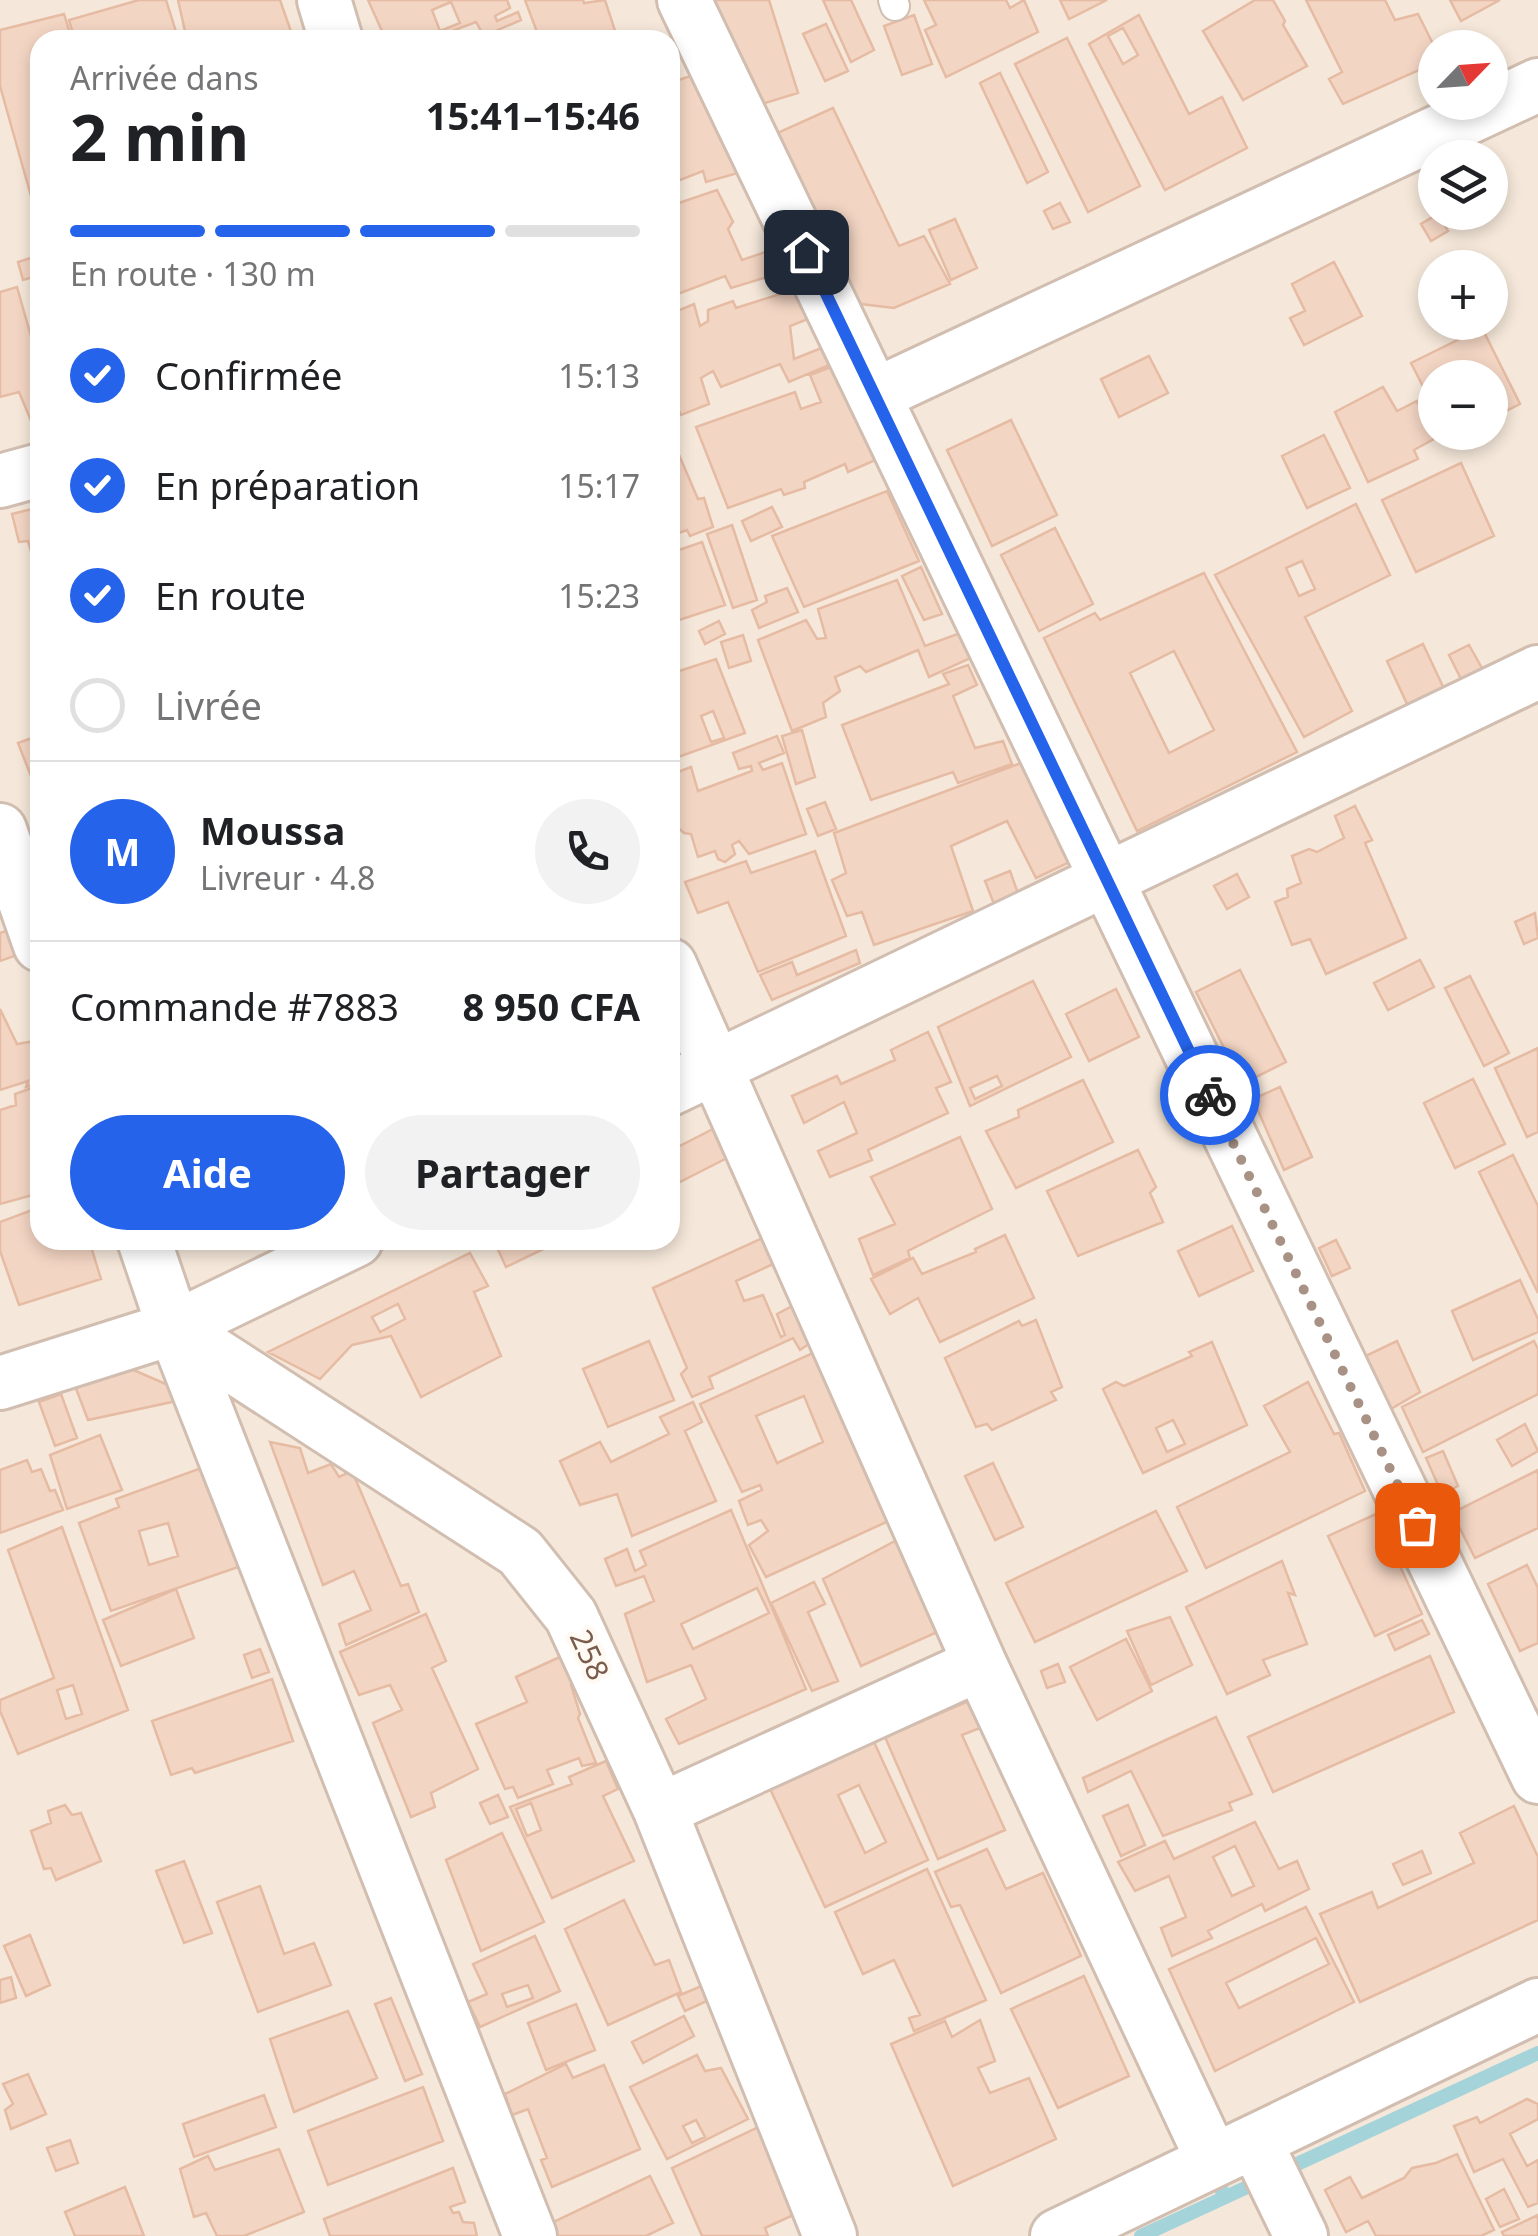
<!DOCTYPE html>
<html lang="fr">
<head>
<meta charset="utf-8">
<style>
	:root { --surface:#fff; --page:#f2f2f2; --text:#202124; --muted:#757577; --line:#e0e0e0; --accent:#2563eb }
	body { margin:0; font-family:"Noto Sans",sans-serif; background:var(--page); color:var(--text); height:100vh; display:flex; flex-direction:column; font-size:38px; white-space:nowrap }
	* { box-sizing:border-box; margin:0 }
	p { font-size:32px; color:var(--muted) }
	.icon { flex:none; width:55px; height:55px; fill:none; stroke:currentColor; stroke-width:2; stroke-linecap:round; stroke-linejoin:round }
	.map { position:relative; flex:1; overflow:hidden }
	.panel { position:absolute; left:30px; top:30px; width:650px; height:1220px; display:flex; flex-direction:column; background:var(--surface); border-radius:30px; box-shadow:0 5px 15px #0003 }
	.panel>* { flex:none }
	.needle { width:65px; rotate:65deg }
	.controls { position:absolute; left:1418px; top:30px; display:grid; gap:20px }
	.controls a { display:grid; place-items:center; width:90px; height:90px; border-radius:50%; background:var(--surface); box-shadow:0 5px 15px #0003; font-size:50px }
	.pin { position:absolute; display:grid; place-items:center; width:85px; height:85px; color:#fff; margin:-42px; border-radius:20px; box-shadow:0 5px 15px #0006 }
	.courier { position:absolute; display:grid; place-items:center; width:100px; height:100px; margin:-50px; border:8px solid #2563eb; border-radius:50%; background:#fff; color:#222; box-shadow:0 2px 12px #0007 }
	.head em { font-style:normal; font-weight:700 }
	.head div { display:flex; flex-direction:column-reverse }
	.head { display:flex; align-items:center; justify-content:space-between; height:170px; padding:0 40px }
	h1 { font-size:65px; font-weight:700; line-height:75px }
	.bar { display:grid; grid-template-columns:repeat(4,1fr); gap:15px 10px; align-content:center; height:120px; padding:0 40px }
	.bar i { height:12px; border-radius:8px; background:var(--line) }
	.bar .on { background:var(--accent) }
	.bar p { grid-column:span 4 }
	.line { display:flex; align-items:center; gap:25px; padding:0 40px; border-top:2px solid var(--line) }
	.line div { flex:1 }
	.round { display:grid; place-items:center; flex:none; width:105px; height:105px; border-radius:52px; background:var(--page) }
	ol { padding:0 40px; list-style:none }
	li { display:flex; align-items:center; gap:30px; height:110px }
	li p { margin-inline-start:auto }
	li .icon { padding:10px; border-radius:50%; background:var(--accent); color:#fff; stroke-width:4 }
	li:last-child { color:var(--muted) }
	li i { width:55px; height:55px; border:5px solid var(--line); border-radius:50% }
	.action { display:flex; gap:20px; margin-top:auto; padding:20px 40px }
	.action a { flex:1; height:115px; border-radius:60px; background:var(--accent); color:#fff; font-size:40px; font-weight:700; line-height:115px; text-align:center }
	.action a+a { background:var(--page); color:var(--text) }
	.map>svg:first-child { display:block }
</style>
</head>
<body>
<div class="map">
<svg width="1538" height="2236" viewBox="0 0 1538 2236">
	<rect width="100%" height="100%" fill="#fdf6ec"/>
	<path fill="#f5e8da" fill-rule="evenodd" d="M0 0H1538V2236H0ZM40 40H670V1240H40ZM1435 48H1490V102H1435ZM1435 158H1490V212H1435ZM1435 268H1490V322H1435ZM1435 378H1490V432H1435Z"/>
	<g fill="none" stroke-linecap="round" stroke-linejoin="round">
		<path stroke="#a5d3da" stroke-width="14" d="M1212 2170 1225 2197
			M1141 2236 1538 2053"/>
	</g>
	<path fill="#f3d5c3" stroke="#e6bba3" stroke-width="2.5" fill-rule="evenodd" d="M139 0H166L178 38 75 40 69 20Z
		M178 0H280L294 40H187Z
		M368 0H507L510 8 495 16 497 21 518 12 521 20 484 36 476 22 428 40H386ZM451 2 460 23 440 31 432 10Z
		M525 0H583L584 3 605 0 618 40H540Z
		M709 0H769L798 93 749 108Z
		M823 0H851L874 50 851 62Z
		M924 0H1006L1010 8 1024 0 1038 32 946 77 925 30 936 25Z
		M1060 0H1107L1069 19Z
		M1255 0H1273L1285 21 1283 25 1307 66 1243 100 1203 31Z
		M1306 0H1385L1395 20 1418 14 1435 48V63L1343 104 1329 79 1342 72Z
		M1450 0H1500L1461 21Z
		M64 14 72 40H40V228L0 86V30Z
		M914 15 932 64 902 75 884 26Z
		M1139 15 1189 114 1222 97 1247 148 1165 190 1089 44ZM1123 28 1138 55 1123 64 1108 36Z
		M826 24 848 71 825 81 803 34Z
		M1067 38 1140 186 1088 212 1015 64Z
		M1000 73 1048 172 1027 183 980 83Z
		M696 74 707 107 738 173 706 182 703 171 670 184V83Z
		M833 108 899 246 924 236 950 284 894 308 861 304 775 134Z
		M717 190 733 222 728 229 742 260 777 248 787 271 731 288 725 276 670 297V206Z
		M1060 203 1070 222 1053 229 1044 211Z
		M1438 214 1448 231 1431 241 1421 224Z
		M955 219 977 268 951 280 929 230Z
		M40 255V275L23 280 18 262Z
		M1334 262 1362 316 1304 345 1290 318 1305 311 1292 284Z
		M17 287 40 368V421L32 423 19 392 0 397V292Z
		M799 288 813 317 790 326 794 359 829 345 834 363 789 382 780 364 721 387 713 371 701 378 709 404 681 415 670 392V314L694 304 700 326 708 321V310L733 301 736 308Z
		M1482 328 1520 404 1490 419V378H1435V410L1411 363Z
		M1149 356 1168 393 1119 417 1101 379Z
		M839 364 887 455 848 472 845 464 804 482 805 488 784 495 781 489 728 508 696 427 795 392 801 409 821 402 810 375Z
		M1383 387 1397 411 1417 401 1434 439 1414 450 1418 459 1368 482 1335 412Z
		M1011 420 1057 515 992 546 947 450Z
		M670 434 698 499 704 498 713 527 690 536 687 530 670 536Z
		M1324 435 1350 488 1307 508 1282 456Z
		M1461 463 1494 536 1416 572 1382 500Z
		M887 491 919 561 804 607 772 536Z
		M1356 504 1390 575 1305 617 1352 711 1304 737 1215 575ZM1302 561 1315 589 1299 596 1286 568Z
		M40 507V564L35 566 28 541 19 542 12 514Z
		M772 507 782 527 751 541 742 521Z
		M732 525 757 600 733 608 707 534Z
		M1055 528 1093 604 1039 631 1001 555Z
		M702 542 725 605 670 623V553Z
		M921 567 942 614 924 620 902 576Z
		M1204 573 1297 752 1137 831 1044 638 1095 613 1100 620ZM1174 651 1214 730 1169 753 1130 673Z
		M897 580 925 646 963 632 975 656 929 677 918 650 866 672 860 666 835 677 840 691 823 703 826 717 792 731 758 640 806 620 817 639 826 638 818 609Z
		M787 588 798 612 759 628 752 610 767 602 765 596Z
		M719 621 725 634 705 644 699 631Z
		M743 635 751 661 729 668 721 642Z
		M1423 644 1445 691 1409 708 1387 661Z
		M1469 645 1483 670 1462 681 1449 655Z
		M716 659 745 733 670 760V674ZM713 711 724 738 711 742 701 716Z
		M968 665 977 685 953 696 975 748 1003 741 1012 764 958 783 953 772 871 800 842 725 949 684 943 674Z
		M802 730 815 777 796 784 782 736Z
		M40 735V799L18 743Z
		M777 736 784 753 759 763 763 770 782 763 806 834 749 854 739 841 732 845 735 854 725 862 718 859 715 851 698 857 691 834 684 833 674 824 675 807 674 802 670 803V775L691 767 698 791 752 771 751 766 739 769 733 753Z
		M1029 760 1074 860 1036 878 1007 821 951 846 973 911 874 945 862 912 847 916 832 880 846 873 834 833Z
		M825 802 836 829 818 836 807 809Z
		M1355 806 1372 840 1365 843 1406 938 1326 974 1310 939 1292 945 1275 902 1288 897 1287 889 1301 883 1292 856 1309 849 1317 852 1344 838 1335 816Z
		M815 851 846 936 758 972 728 902 698 913 685 882 746 861 751 873Z
		M1010 871 1020 899 996 909 985 881Z
		M1237 874 1249 897 1227 909 1214 886Z
		M1535 913 1538 938 1524 944 1515 922Z
		M11 929 20 954 0 961V933Z
		M856 950 860 963 772 1000 760 975 792 962 797 975Z
		M1420 960 1434 987 1388 1010 1374 983Z
		M1240 970 1286 1062 1242 1084 1196 992Z
		M1470 976 1509 1053 1484 1066 1445 988Z
		M1033 981 1071 1057 970 1106 938 1027ZM997 1076 1002 1086 975 1099 970 1088Z
		M1116 989 1139 1037 1089 1061 1066 1014Z
		M0 1009 17 1044 40 1040V1083L26 1087 28 1081 0 1090Z
		M928 1032 951 1082 936 1088 948 1113 868 1150 872 1160 830 1177 818 1151 857 1133 844 1102 804 1123 792 1096 837 1076 841 1084 895 1060 891 1050Z
		M1538 1048V1132L1527 1137 1495 1068Z
		M1473 1079 1505 1144 1455 1168 1424 1103Z
		M1083 1080 1113 1142 1016 1188 986 1131 1019 1117 1018 1110Z
		M40 1085V1193L0 1204V1110L16 1105 15 1094Z
		M1280 1087 1312 1157 1284 1170 1253 1099Z
		M717 1127 731 1156 670 1187V1151Z
		M960 1137 992 1209 908 1251 910 1258 873 1275 859 1239 895 1224 871 1177Z
		M1138 1150 1156 1187 1150 1193 1163 1222 1078 1256 1047 1191Z
		M1513 1155 1538 1206V1293L1479 1172Z
		M40 1207V1240H89L101 1279 19 1305 0 1251V1222Z
		M1232 1226 1253 1271 1199 1296 1178 1251Z
		M769 1235 780 1261 736 1281 744 1301 763 1295 781 1337 785 1335 777 1314 798 1303 813 1341 800 1350 793 1338 709 1377 713 1388 692 1397 681 1374 687 1368 653 1288Z
		M1005 1235 1034 1298 940 1342 918 1298 890 1314 871 1279 913 1258 922 1274 976 1252 975 1249Z
		M501 1240H562L506 1267 495 1243Z
		M1336 1240 1350 1268 1332 1276 1319 1248Z
		M470 1253 488 1286 474 1292 501 1356 421 1397 391 1336 352 1345 320 1379 268 1352ZM398 1304 405 1319 380 1332 372 1317Z
		M1520 1280 1538 1319V1332L1473 1360 1452 1311Z
		M1036 1320 1062 1387 1051 1392 1056 1400 992 1430 987 1424 976 1427 945 1358 1019 1321 1022 1326Z
		M649 1341 674 1400 608 1427 583 1369Z
		M1397 1341 1420 1392 1384 1413 1357 1360Z
		M1534 1341 1538 1349V1394L1423 1452 1402 1407Z
		M1212 1342 1247 1425 1143 1473 1103 1389 1116 1382 1124 1386 1192 1356 1189 1352ZM1173 1420 1185 1444 1167 1452 1156 1428Z
		M824 1348 893 1519 766 1577 749 1545 768 1531 761 1520 748 1525 739 1501 762 1490 760 1485 742 1492 700 1404ZM804 1396 823 1442 777 1463 756 1416Z
		M122 1365 175 1388 181 1400 88 1420 75 1386Z
		M1308 1382 1334 1434 1339 1433 1365 1491 1206 1568 1177 1507 1290 1452 1264 1406Z
		M61 1394 77 1438 55 1446 39 1402Z
		M693 1402 702 1422 685 1431 716 1501 632 1536 617 1494 580 1505 560 1461 600 1442 611 1462 669 1434 660 1417Z
		M1525 1424 1538 1451 1512 1466 1497 1440Z
		M100 1435 122 1490 67 1509 50 1455Z
		M270 1442 300 1448 308 1473 331 1464 339 1477 352 1471 401 1586 408 1584 419 1612 346 1645 339 1624 371 1610 354 1571 323 1585Z
		M1443 1451 1458 1486 1442 1494 1426 1458Z
		M27 1460 32 1472 41 1469 50 1491 55 1490 63 1510 0 1533V1470Z
		M215 1463 247 1564 111 1611 79 1523 119 1507 116 1499ZM168 1523 178 1556 149 1565 139 1531Z
		M993 1463 1023 1527 995 1540 965 1476Z
		M1538 1470V1528L1475 1558 1452 1513Z
		M731 1510 806 1689 679 1744 666 1719 706 1699 691 1665 647 1682 625 1614 654 1601 644 1576 616 1586 605 1559 627 1549 635 1571 646 1565 640 1551ZM757 1588 769 1613 693 1649 681 1624Z
		M1156 1511 1187 1571 1035 1642 1006 1583Z
		M1376 1514 1422 1614 1375 1636 1328 1536Z
		M62 1527 128 1710 18 1754 0 1711V1700L54 1678 8 1550ZM73 1685 82 1714 66 1719 57 1690Z
		M899 1539 942 1630 861 1666 823 1579Z
		M1282 1561 1295 1595 1288 1593 1307 1644 1263 1660 1270 1675 1227 1694 1186 1607Z
		M1527 1565 1538 1588V1643L1520 1651 1488 1584Z
		M814 1582 825 1604 808 1612 838 1681 812 1691 771 1603Z
		M176 1589 194 1638 121 1666 103 1620Z
		M426 1614 446 1661 432 1668 478 1769 431 1793 435 1807 411 1817 373 1723 402 1710 390 1685 359 1695 340 1652Z
		M1170 1617 1192 1665 1151 1685 1127 1631Z
		M1422 1620 1429 1634 1395 1650 1388 1635Z
		M1126 1639 1152 1691 1097 1720 1070 1667Z
		M260 1649 269 1672 252 1678 244 1655Z
		M573 1651 585 1677 571 1685 580 1714 578 1718 596 1763 582 1766 579 1758 547 1770 553 1784 518 1798 513 1787 505 1789 476 1724 527 1702 516 1677Z
		M1430 1656 1454 1712 1273 1792 1248 1737Z
		M1058 1664 1065 1682 1047 1688 1041 1671Z
		M272 1679 293 1741 195 1773 192 1768 171 1775 152 1721Z
		M971 1700 985 1726 962 1735 1005 1830 938 1859 885 1737Z
		M1216 1717 1252 1794 1229 1803 1232 1810 1163 1836 1131 1771 1088 1792 1083 1778Z
		M869 1731 928 1860 825 1907 765 1778ZM859 1785 886 1842 865 1853 838 1795Z
		M606 1761 618 1789 603 1796 634 1861 552 1898 510 1807 572 1784 569 1777ZM531 1803 541 1830 527 1836 516 1809Z
		M498 1795 508 1817 490 1824 480 1803Z
		M65 1805 72 1815 81 1813 101 1861 56 1880 51 1868 44 1869 31 1831 51 1823 48 1811Z
		M1128 1805 1145 1845 1121 1856 1103 1816Z
		M1514 1806 1538 1857V1920L1360 2002 1320 1914 1372 1892 1378 1908 1474 1863 1460 1833Z
		M1255 1822 1279 1869 1297 1861 1309 1889 1265 1911 1262 1904 1208 1931 1212 1938 1172 1956 1161 1928 1186 1917 1169 1876 1135 1891 1118 1862 1165 1841 1174 1859ZM1235 1846 1254 1886 1232 1896 1213 1857Z
		M502 1833 544 1922 481 1951 446 1860Z
		M987 1849 1006 1889 1043 1873 1081 1956 1001 1993 960 1905 951 1907 935 1872Z
		M1422 1851 1431 1873 1403 1885 1393 1864Z
		M184 1861 212 1933 184 1943 156 1871Z
		M927 1869 986 2000 914 2031 909 2018 920 2015 894 1960 863 1974 835 1912Z
		M260 1886 284 1954 314 1943 331 1985 258 2012 217 1902Z
		M624 1900 655 1965 669 1960 681 1992 608 2025 565 1929Z
		M1306 1907 1354 2002 1215 2071 1169 1969ZM1316 1938 1329 1964 1239 2008 1226 1983Z
		M30 1935 50 1985 26 1996 4 1946Z
		M535 1936 560 1991 480 2027 468 2002 487 1994 473 1964ZM528 1985 533 1998 507 2007 502 1994Z
		M1084 1976 1129 2076 1058 2108 1011 2009Z
		M11 1977 16 1998 0 2003V1980Z
		M713 1981 720 1995 685 2011 678 1996Z
		M391 1998 422 2074 405 2081 375 2004Z
		M576 2004 595 2050 546 2070 528 2023Z
		M348 2011 377 2078 294 2112 270 2039Z
		M684 2016 694 2036 643 2063 632 2042Z
		M980 2020 995 2061 978 2068 990 2093 1029 2078 1056 2139 953 2186 891 2044 945 2021 952 2037Z
		M697 2055 705 2071 721 2068 748 2119 667 2159 630 2087ZM696 2120 705 2137 692 2143 683 2126Z
		M566 2064 573 2078 604 2065 640 2149 552 2187 541 2160 547 2158 528 2109 512 2115 505 2094Z
		M28 2074 46 2114 11 2129 5 2110 13 2104 3 2084Z
		M423 2087 443 2141 328 2185 308 2131Z
		M264 2095 276 2127 194 2157 183 2124Z
		M1527 2099 1538 2104V2119L1510 2134 1527 2166 1538 2160V2203L1528 2207 1503 2159 1474 2172 1454 2126 1477 2117 1480 2123Z
		M769 2122 809 2208 765 2228 768 2236H702L672 2168Z
		M70 2140 78 2163 56 2171 47 2148Z
		M279 2149 304 2212 244 2236H217L206 2213 194 2217 180 2169 208 2156 215 2170Z
		M1457 2154 1494 2230 1481 2236H1376L1368 2221 1346 2232 1325 2190 1350 2177 1362 2198 1404 2178 1412 2168 1436 2163Z
		M453 2168 465 2202 450 2207 453 2213 459 2212 463 2222 474 2223 477 2236H330L324 2219Z
		M650 2176 673 2223 646 2236H554L549 2224Z
		M125 2187 144 2236H75L65 2212Z
		M1504 2189 1519 2219 1500 2227 1486 2199Z
		M1538 2215V2236H1504L1502 2232Z"/>
	<g fill="none" stroke-linecap="round" stroke-linejoin="round">
		<defs>
			<path id="service" d="M893 0 895 6"/>
			<path id="minor" d="M324 0 336 40
				M684 0 1538 1777
				M875 395 1538 85
				M0 481 40 470
				M0 830 40 945
				M670 965 980 1664 1213 2161
				M670 1089 1538 672
				M144 1240 174 1328 530 2236
				M174 1328 520 1552 571 1616 660 1810 830 2236
				M0 1383 174 1328 356 1240
				M660 1810 980 1664
				M1255 2141 1301 2236
				M1057 2236 1538 2005"/>
		</defs>
		<use href="#service" stroke="#d1beb0" stroke-width="32"/>
		<use href="#minor" stroke="#d1beb0" stroke-width="58"/>
		<use href="#service" stroke="#fff" stroke-width="28"/>
		<use href="#minor" stroke="#fff" stroke-width="52"/>
	</g>
	<g fill="none" stroke-linecap="round" stroke-linejoin="round">
		<path stroke="#a89285" stroke-width="10" stroke-dasharray="0 18" d="M1210 1095 1417 1525"/>
		<path stroke="#2563eb" stroke-width="12" d="M806 252 1210 1095"/>
	</g>
	<g text-anchor="middle" stroke-width="9" stroke-linejoin="round" paint-order="stroke">
		<g font-size="30" fill="#7a5c4d" stroke="#fffaf3">
			<text transform="translate(589 1655) rotate(65)" y="10">258</text>
		</g>
	</g>
</svg>
<div class="controls">
<a><svg class="needle" viewBox="-14 -14 28 28"><path d="M0-13l5 13h-10z" fill="#e53935"/><path d="M0 13l5-13h-10z" fill="#757577"/></svg></a>
<a><svg class="icon" aria-label="layers" viewBox="0 0 24 24"><path d="M12 4l9 5-9 5-9-5zM3 14l9 5 9-5"/></svg></a>
<a>+</a>
<a>−</a>
</div>
<div class="pin" style="left:1417px;top:1525px;background:#ea580c"><svg class="icon" aria-label="bag" viewBox="0 0 24 24"><path d="M5 8h14l-1 12H6zM9 8a3 3 0 0 1 6 0"/></svg></div>
<div class="pin" style="left:806px;top:252px;background:#1f2937"><svg class="icon" aria-label="home" viewBox="0 0 24 24"><path d="M3 11l9-7 9 7M6 9v11h12V9"/></svg></div>
<div class="courier" style="left:1210px;top:1095px"><svg class="icon" aria-label="bike" viewBox="0 0 24 24"><circle cx="6" cy="16" r="4"/><circle cx="18" cy="16" r="4"/><path d="M6 16l4-8h5l3 8M10 8l3 8H6M13 5h3"/></svg></div>
<section class="panel">
<div class="head"><div><h1>2 min</h1><p>Arrivée dans</p></div><em>15:41–15:46</em></div>
<div class="bar"><i class="on"></i><i class="on"></i><i class="on"></i><i></i><p>En route · 130 m</p></div>
<ol>
<li><svg class="icon" aria-label="check" viewBox="0 0 24 24"><path d="M5 12l5 5 9-10"/></svg>Confirmée<p>15:13</p></li>
<li><svg class="icon" aria-label="check" viewBox="0 0 24 24"><path d="M5 12l5 5 9-10"/></svg>En préparation<p>15:17</p></li>
<li><svg class="icon" aria-label="check" viewBox="0 0 24 24"><path d="M5 12l5 5 9-10"/></svg>En route<p>15:23</p></li>
<li><i></i>Livrée</li>
</ol>
<div class="line" style="height:180px"><b class="round" style="background:var(--accent);color:#fff">M</b><div><b>Moussa</b><p>Livreur · 4.8</p></div><a class="round"><svg class="icon" aria-label="phone" viewBox="0 0 24 24"><path d="M5 4h4l2 5-3 2q2 4 5 5l2-3 5 2v4C11 20 4 13 5 4z"/></svg></a></div>
<div class="line" style="height:130px"><div>Commande #7883</div><b>8 950 CFA</b></div>
<div class="action"><a>Aide</a><a>Partager</a></div>
</section>
</div>
</body>
</html>
